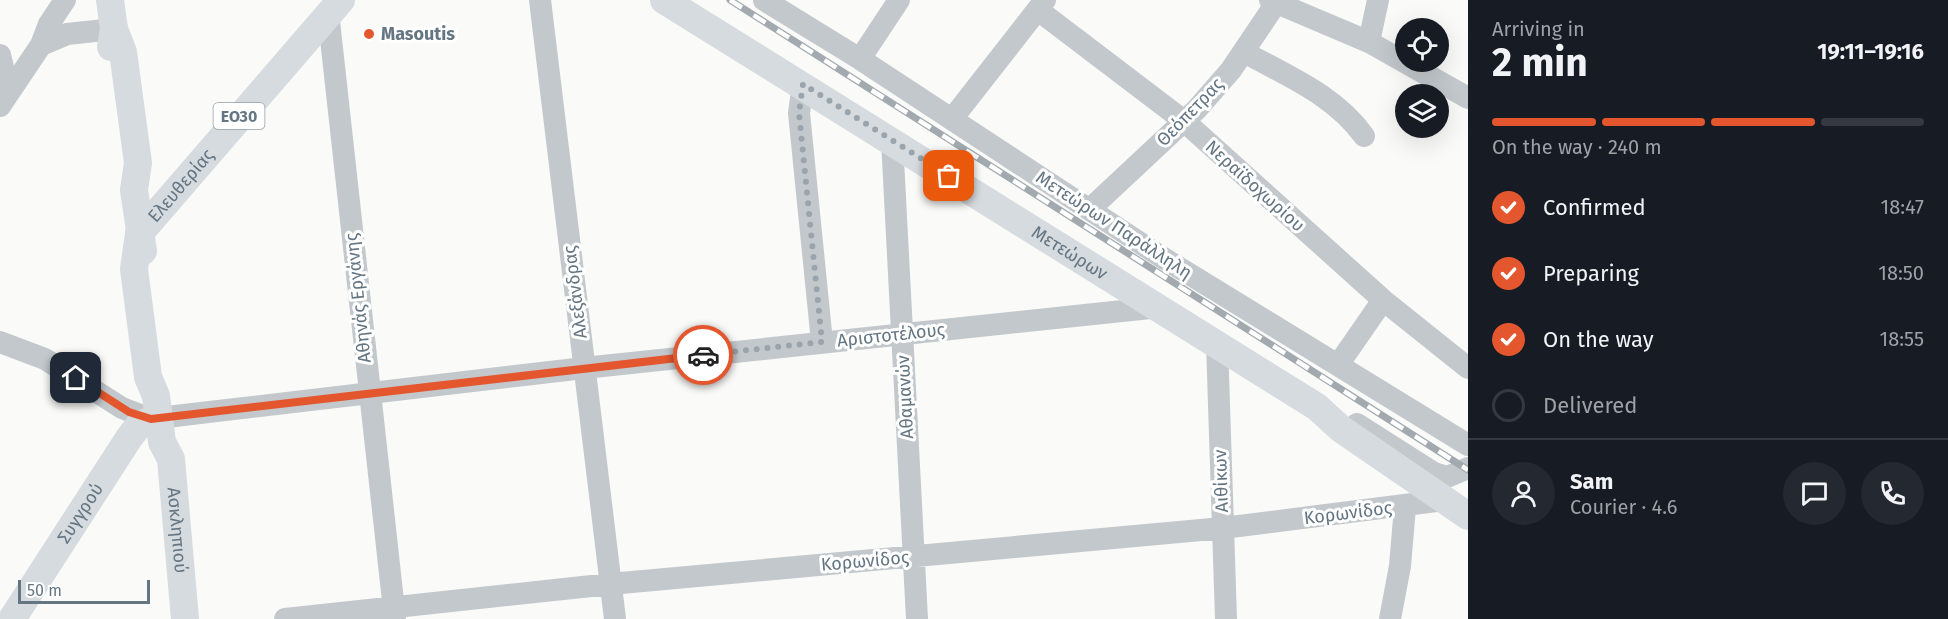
<!DOCTYPE html>
<html lang="en">
<head>
<meta charset="utf-8">
<style>
	:root { --surface:#171b24; --page:#242831; --text:#f1f3f6; --muted:#9ea1a6; --line:#363941; --accent:#e4572e }
	body { margin:0; font-family:"Fira Sans",sans-serif; background:var(--page); color:var(--text); height:100vh; display:flex; flex-direction:column; font-size:22px; white-space:nowrap }
	* { box-sizing:border-box; margin:0 }
	p { font-size:20px; color:var(--muted) }
	.icon { flex:none; width:33px; height:33px; fill:none; stroke:currentColor; stroke-width:2; stroke-linecap:round; stroke-linejoin:round }
	.map { position:relative; flex:1; overflow:hidden }
	.details { display:flex; flex-direction:column; background:var(--surface); width:480px }
	.details>* { flex:none }
	.tools { position:absolute; left:1395px; top:18px; display:grid; gap:12px }
	.tools a { display:grid; place-items:center; width:54px; height:54px; border-radius:50%; background:var(--surface); box-shadow:0 6px 24px #0002; font-size:30px }
	.scale { position:absolute; left:18px; bottom:15px; width:132px; box-sizing:border-box; padding-left:6px; border:3px solid #657683; border-top:0; font-size:16px; line-height:21px; white-space:nowrap; color:#657683; -webkit-text-stroke:4px #fff; paint-order:stroke }
	.pin { position:absolute; display:grid; place-items:center; width:51px; height:51px; color:#fff; margin:-26px; border-radius:12px; box-shadow:0 3px 9px #0006 }
	.courier { position:absolute; display:grid; place-items:center; width:60px; height:60px; margin:-30px; border:4px solid #e4572e; border-radius:50%; background:#fff; color:#222; box-shadow:0 2px 8px #0007 }
	.overview em { font-style:normal; font-weight:700 }
	.overview div { display:flex; flex-direction:column-reverse }
	.overview { display:flex; align-items:center; justify-content:space-between; height:102px; padding:0 24px }
	h1 { font-size:39px; font-weight:700; line-height:45px }
	.bar { display:grid; grid-template-columns:repeat(4,1fr); gap:9px 6px; align-content:center; height:72px; padding:0 24px }
	.bar i { height:8px; border-radius:4px; background:var(--line) }
	.bar .active { background:var(--accent) }
	.bar p { grid-column:span 4 }
	.line { display:flex; align-items:center; gap:15px; padding:0 24px; border-top:2px solid var(--line) }
	.line div { flex:1 }
	.round { display:grid; place-items:center; flex:none; width:63px; height:63px; border-radius:32px; background:var(--page) }
	ol { padding:0 24px; list-style:none }
	li { display:flex; align-items:center; gap:18px; height:66px }
	li p { margin-inline-start:auto }
	li .icon { padding:6px; border-radius:50%; background:var(--accent); color:#fff; stroke-width:4 }
	li:last-child { color:var(--muted) }
	li i { width:33px; height:33px; border:3px solid var(--line); border-radius:50% }
	main { display:flex; flex:1; min-height:0 }
	.map>svg:first-child { display:block }
</style>
</head>
<body>
<main>
<div class="map">
<svg width="1468" height="619" viewBox="0 0 1468 619">
	<rect width="100%" height="100%" fill="#fafaf8"/>
	<g fill="none" stroke-linecap="round" stroke-linejoin="round">
		<path stroke="#c3c8cc" stroke-width="22" d="M540 0 615 619
			M764 0 860 59 1160 256 1468 445
			M1270 0 1369 42 1468 98
			M1038 10 1184 121 1383 300 1468 368
			M328 12 395 619
			M1369 42 1378 0
			M41 45 67 34 114 29
			M1244 52C1287 76 1335 95 1364 136
			M0 55 9 92
			M860 59 899 0
			M803 84 799 113 822 342
			M0 106 41 45 49 24 65 0
			M952 119 1045 0
			M892 140 917 619
			M1090 209 1197 109 1231 70 1276 3
			M0 342 45 359 122 408 151 419
			M1217 343 1226 619
			M1338 365 1383 300
			M158 418 584 368 1160 307
			M1357 424 1434 473 1447 477 1468 468
			M285 619 610 584 1223 528 1444 500
			M1390 619 1400 566 1405 507"/>
		<g stroke="#d6dbdf" stroke-width="28">
			<path d="M110 0 114 29 111 47"/>
			<path id="s1" d="M664 0 1317 407 1341 429 1468 516"/>
			<path d="M114 29 123 52 138 163 134 190 143 251"/>
			<path id="s2" d="M139 234 134 269 148 377 156 396 162 442 171 459 185 619"/>
			<path id="s3" d="M139 234 341 0"/>
			<path id="s4" d="M12 619 129 438 139 425 158 418"/>
		</g>
		<defs>
			<path id="rail" d="M730 0 1468 470"/>
		</defs>
		<use href="#rail" stroke="#a2aab0" stroke-width="7"/>
		<use href="#rail" stroke="#fff" stroke-width="4.5" stroke-dasharray="14" stroke-linecap="butt"/>
	</g>
	<g fill="none" stroke-linecap="round" stroke-linejoin="round">
		<path stroke="#99a4ac" stroke-width="6" stroke-dasharray="0 10.8" d="M703 355 822 342 799 113 803 84 949 176"/>
		<path stroke="#e4572e" stroke-width="8" d="M76 378 129 412 151 419 703 355"/>
	</g>
	<circle fill="#e4572e" stroke="#fff" stroke-width="2" cx="369" cy="34" r="6"/>
	<g text-anchor="middle" stroke-width="6" stroke-linejoin="round" paint-order="stroke">
		<rect fill="#fff" stroke="#939fa8" stroke-width="1.5" x="213.5" y="103" width="51" height="26" rx="4.5"/>
		<g font-size="16" font-weight="bold" fill="#657683">
			<text x="239" y="122">ΕΟ30</text>
		</g>
		<g font-size="18" font-weight="bold" fill="#657683" stroke="#fff" text-anchor="start">
			<text x="381" y="40">Masoutis</text>
		</g>
		<g font-size="18" fill="#657683" stroke="#fff">
			<text transform="translate(1190 112) rotate(-46)" y="6">Θεόπετρας</text>
			<text dy="6" stroke="none"><textPath href="#s3" startOffset="64">Ελευθερίας</textPath></text>
			<text transform="translate(1255 186) rotate(42)" y="6">Νεραϊδοχωρίου</text>
			<text transform="translate(1114 225) rotate(33)" y="6">Μετεώρων Παράλληλη</text>
			<text dy="6" stroke="none"><textPath href="#s1" startOffset="478">Μετεώρων</textPath></text>
			<text transform="translate(575 292) rotate(-97)" y="6">Αλεξάνδρας</text>
			<text transform="translate(358 298) rotate(-96)" y="6">Αθηνάς Εργάνης</text>
			<text transform="translate(891 335) rotate(-6)" y="6">Αριστοτέλους</text>
			<text transform="translate(905 397) rotate(-93)" y="6">Αθαμανών</text>
			<text transform="translate(1221 481) rotate(-92)" y="6">Αιθίκων</text>
			<text dy="6" stroke="none"><textPath href="#s4" startOffset="126">Συγγρού</textPath></text>
			<text transform="translate(1348 513) rotate(-7)" y="6">Κορωνίδος</text>
			<text dy="6" stroke="none"><textPath href="#s2" startOffset="302">Ασκληπιού</textPath></text>
			<text transform="translate(865 561) rotate(-5)" y="6">Κορωνίδος</text>
		</g>
	</g>
</svg>
<div class="tools">
<a><svg class="icon" aria-label="locate" viewBox="0 0 24 24"><circle cx="12" cy="12" r="6"/><path d="M12 2v4M12 18v4M2 12h4M18 12h4"/></svg></a>
<a><svg class="icon" aria-label="layers" viewBox="0 0 24 24"><path d="M12 4l9 5-9 5-9-5zM3 14l9 5 9-5"/></svg></a>
</div>
<div class="scale">50 m</div>
<div class="pin" style="left:949px;top:176px;background:#ea580c"><svg class="icon" aria-label="bag" viewBox="0 0 24 24"><path d="M5 8h14l-1 12H6zM9 8a3 3 0 0 1 6 0"/></svg></div>
<div class="pin" style="left:76px;top:378px;background:#1f2937"><svg class="icon" aria-label="home" viewBox="0 0 24 24"><path d="M3 11l9-7 9 7M6 9v11h12V9"/></svg></div>
<div class="courier" style="left:703px;top:355px"><svg class="icon" aria-label="car" viewBox="0 0 24 24"><path d="M5 17H2v-5l4-1 3-4h7l3 4 3 1v5h-3M9 17h6M6 11h13"/><circle cx="7" cy="17" r="2"/><circle cx="17" cy="17" r="2"/></svg></div>
</div>
<section class="details">
<div class="overview"><div><h1>2 min</h1><p>Arriving in</p></div><em>19:11–19:16</em></div>
<div class="bar"><i class="active"></i><i class="active"></i><i class="active"></i><i></i><p>On the way · 240 m</p></div>
<ol>
<li><svg class="icon" aria-label="check" viewBox="0 0 24 24"><path d="M5 12l5 5 9-10"/></svg>Confirmed<p>18:47</p></li>
<li><svg class="icon" aria-label="check" viewBox="0 0 24 24"><path d="M5 12l5 5 9-10"/></svg>Preparing<p>18:50</p></li>
<li><svg class="icon" aria-label="check" viewBox="0 0 24 24"><path d="M5 12l5 5 9-10"/></svg>On the way<p>18:55</p></li>
<li><i></i>Delivered</li>
</ol>
<div class="line" style="height:108px"><a class="round"><svg class="icon" aria-label="person" viewBox="0 0 24 24"><circle cx="12" cy="8" r="4"/><path d="M4 21q1-7 8-7t8 7"/></svg></a><div><b>Sam</b><p>Courier · 4.6</p></div><a class="round"><svg class="icon" aria-label="chat" viewBox="0 0 24 24"><path d="M4 5h16v11H9l-5 4z"/></svg></a><a class="round"><svg class="icon" aria-label="phone" viewBox="0 0 24 24"><path d="M5 4h4l2 5-3 2q2 4 5 5l2-3 5 2v4C11 20 4 13 5 4z"/></svg></a></div>
</section>
</main>
</body>
</html>
